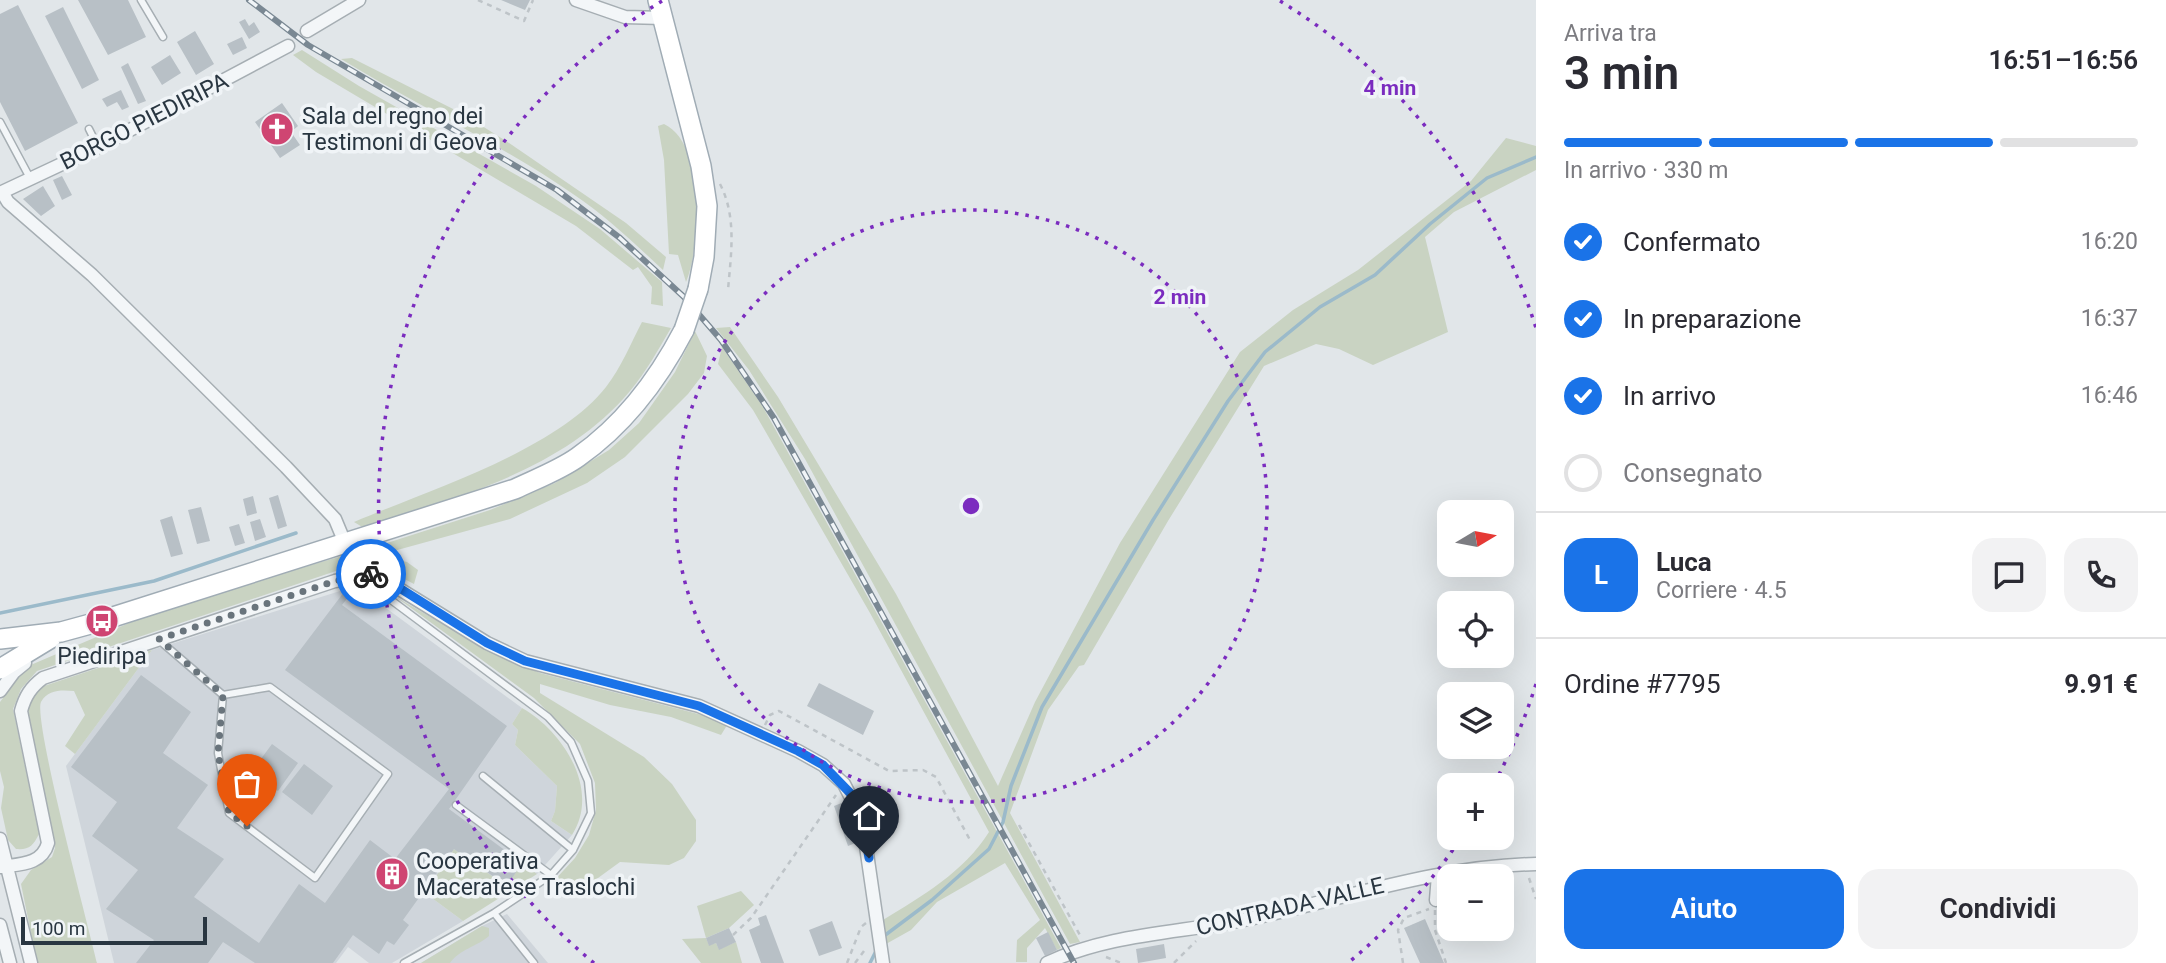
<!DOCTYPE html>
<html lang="it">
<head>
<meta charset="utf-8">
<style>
	:root { --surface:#fff; --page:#f2f2f3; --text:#2b2b33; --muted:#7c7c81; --line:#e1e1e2; --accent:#1a73e8 }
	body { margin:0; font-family:Roboto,sans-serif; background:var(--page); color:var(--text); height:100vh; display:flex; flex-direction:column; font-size:26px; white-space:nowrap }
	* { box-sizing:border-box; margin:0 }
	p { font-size:23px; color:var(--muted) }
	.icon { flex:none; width:38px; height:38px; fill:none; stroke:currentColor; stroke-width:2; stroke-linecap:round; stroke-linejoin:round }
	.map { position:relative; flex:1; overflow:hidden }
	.details { display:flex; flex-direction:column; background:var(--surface); width:630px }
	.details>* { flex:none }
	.needle { width:46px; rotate:80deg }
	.controls { position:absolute; left:1437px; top:500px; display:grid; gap:14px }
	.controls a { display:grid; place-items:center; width:77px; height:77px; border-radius:14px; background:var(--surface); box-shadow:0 7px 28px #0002; font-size:35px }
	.scale { position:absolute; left:21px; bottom:18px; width:186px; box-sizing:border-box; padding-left:7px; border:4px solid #293641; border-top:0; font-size:19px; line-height:24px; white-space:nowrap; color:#293641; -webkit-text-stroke:5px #f0f4f7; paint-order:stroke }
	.pin { position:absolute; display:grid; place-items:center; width:60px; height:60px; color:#fff; margin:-72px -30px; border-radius:50% 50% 50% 0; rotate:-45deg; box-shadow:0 0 7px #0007 }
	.pin .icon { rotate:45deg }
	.courier { position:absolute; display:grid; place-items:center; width:70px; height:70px; margin:-35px; border:5px solid #1a73e8; border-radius:50%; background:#fff; color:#222; box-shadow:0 2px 9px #0007 }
	.headline em { font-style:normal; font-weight:600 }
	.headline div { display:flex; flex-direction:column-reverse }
	.headline { display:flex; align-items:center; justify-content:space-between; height:119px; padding:0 28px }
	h1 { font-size:46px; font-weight:600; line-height:52px }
	.bar { display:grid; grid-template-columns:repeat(4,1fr); gap:10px 7px; align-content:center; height:84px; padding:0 28px }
	.bar i { height:9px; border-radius:5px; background:var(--line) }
	.bar .selected { background:var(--accent) }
	.bar p { grid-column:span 4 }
	.line { display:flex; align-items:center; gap:18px; padding:0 28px; border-top:2px solid var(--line) }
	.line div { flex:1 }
	.round { display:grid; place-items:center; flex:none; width:74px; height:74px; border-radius:21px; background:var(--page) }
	ol { padding:0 28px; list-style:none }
	li { display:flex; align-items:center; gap:21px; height:77px }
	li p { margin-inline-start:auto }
	li .icon { padding:7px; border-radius:50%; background:var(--accent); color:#fff; stroke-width:4 }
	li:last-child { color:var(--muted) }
	li i { width:38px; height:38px; border:4px solid var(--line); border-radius:50% }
	.action { display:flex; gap:14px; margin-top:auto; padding:14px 28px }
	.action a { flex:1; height:80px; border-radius:21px; background:var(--accent); color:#fff; font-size:28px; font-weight:600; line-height:80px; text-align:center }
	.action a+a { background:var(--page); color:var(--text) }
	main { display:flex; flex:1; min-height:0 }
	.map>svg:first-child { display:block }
</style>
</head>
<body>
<main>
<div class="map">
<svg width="1536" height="963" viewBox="0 0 1536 963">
	<rect width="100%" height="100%" fill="#e1e6e9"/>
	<path fill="#cfd5db" d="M356 586 522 708 512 724 518 730 515 745 557 786 555 811 551 821 572 835 537 874 522 863 507 886 425 893 463 921 392 963H369L348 947 336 963H114L66 766 152 650Z
		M507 914 548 963H421L482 926Z"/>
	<path fill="#c9d3c2" d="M302 50 359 86 536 186 600 229 662 282 663 306 651 304 652 287 638 267 633 270 576 226 316 72 293 55Z
		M352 58 463 114 506 141 626 223 666 257 663 270C634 243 606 216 573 194 499 143 418 106 341 59Z
		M664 124C706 143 701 246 686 282L678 255 669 254 664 160 658 126Z
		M1506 138 1536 146V170L1454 212 1425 237 1448 332 1373 365 1339 349 1316 344 1264 366 1168 521 1084 665 1079 666 1048 710 1010 813 1080 942 1070 944 805 459 749 370 716 328 730 327 778 397 896 594 998 786 1035 702 1120 543 1240 352 1293 310 1358 270 1471 181Z
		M642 322 671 328C658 350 646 372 630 391 564 470 458 497 364 528L354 522C429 490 557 450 606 387 621 368 631 343 642 322Z
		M695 331 707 356 704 373 688 394 625 457 587 483 510 519 390 552 393 559 407 562 418 570 414 584 377 565 339 570 37 671 21 689 13 709 39 834C33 846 29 850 16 849L8 840 1 808 4 787 0 771V702L26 667 169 606 387 543 490 510 555 483 609 450 639 423 675 372Z
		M722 347 763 407 1061 948 1057 950 1045 928 1027 948V962H1016L1017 940 1040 920 1005 863 937 902 911 930 886 944 883 920C922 896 964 872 989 832L870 613 753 410 718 364Z
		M396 597 491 652 540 673 729 722 721 735 671 717 610 705 540 684V693L644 757 672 784 696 820V841L684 858 669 865 620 862 587 886 551 884 575 858 589 835 596 810 595 783 580 744 534 698Z
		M152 650 75 754 65 746 85 715 74 691C62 690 48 689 41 702 33 720 89 928 97 963H37L21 884 31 870 52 857 55 848 28 710 33 696 44 686Z
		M522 708C563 731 601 790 572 835L551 821 555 811 557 786 515 745 518 730 512 724Z
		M454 849 506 886 522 863 537 874 463 921 425 893Z
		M741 891 754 905 729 928 706 938 709 945 716 943 719 949 736 942 742 963H701L682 939 706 938 697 906Z
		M482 926 489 928V936C476 947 460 949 450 963H421Z"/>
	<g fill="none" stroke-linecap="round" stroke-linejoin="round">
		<path stroke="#9bbaca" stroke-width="3.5" d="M0 613 154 581 296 533
			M884 936 932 900 989 849 1003 822 1011 786 1042 707 1153 520 1228 401 1265 352 1320 307 1375 275 1430 224 1487 178 1536 157
			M870 963 877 949"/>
	</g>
	<path fill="#b8c0c6" d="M78 0H128L146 37 108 55Z
		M501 0H530L525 10Z
		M18 5 78 123 25 151 0 102V14Z
		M63 7 99 80 82 89 45 16Z
		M245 19 249 26 254 22 260 32 249 39 239 22Z
		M195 31 214 64 196 75 177 42Z
		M242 37 247 48 233 55 227 44Z
		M170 55 181 73 162 85 151 67Z
		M128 63 146 101 138 104 121 67Z
		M121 90 129 107 122 110 117 102 107 107 102 99Z
		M282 103 298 126 291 132 300 145 280 158 255 122Z
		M62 176 72 195 62 200 53 180Z
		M43 186 55 206 41 216 23 199Z
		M278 495 287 526 278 529 269 498Z
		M253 496 257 513 247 516 243 499Z
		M201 507 210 541 197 544 188 510Z
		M172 516 183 554 171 557 160 520Z
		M260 519 266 537 255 541 250 522Z
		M239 524 245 543 235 546 229 527Z
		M344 592 349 596 342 605 507 726 449 809 522 863 507 886 454 849 403 920 409 925 394 945 387 941 379 954 353 935 333 963H255L223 942 208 963H136L154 940 106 909 138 870 92 836 117 802 71 767 141 675 191 712 163 753 208 785 177 828 224 859 194 897 259 943 299 884 325 903 370 840 395 859 449 789 285 670Z
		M819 683 874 711 863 735 807 706Z
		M272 744 298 763 278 791 252 771Z
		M304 764 333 786 312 815 282 792Z
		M844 802 858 842 848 846 834 806Z
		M766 915 784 963H761L749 930 760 925 758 918Z
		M1425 919 1444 963H1420L1404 928Z
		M832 921 842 948 819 956 809 930Z
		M729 928 736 942 719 950 716 943 709 946 706 938Z
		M1048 932 1057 950 1045 956 1036 938Z
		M1164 944 1166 958 1138 963 1136 949Z"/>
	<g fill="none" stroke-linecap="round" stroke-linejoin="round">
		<defs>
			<path id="service" d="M141 0 163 37
				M0 122 30 178
				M89 129 98 147
				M389 584 383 594 548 717 571 742 588 781 591 813 573 850 551 875 494 913 404 963
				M160 641 223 695 270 687 388 774 315 878 229 813 218 753 223 695
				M483 776 573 850
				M456 805 551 875
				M494 913 534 963"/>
			<path id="minor" d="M576 0 625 17 663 18
				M307 31 359 0
				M2 192 8 202 92 275 286 467 335 519 345 543
				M0 193 98 147 288 46
				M0 691 14 672 25 663
				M0 839 31 963
				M0 867C20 864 42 865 48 843L21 711C25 696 31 687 43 678L335 581 375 574 487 643 525 661 699 706 798 751 823 765 844 784 862 819 883 963
				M1436 900 1438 875
				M0 925 10 963
				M1047 963C1108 934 1178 933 1244 920 1341 900 1435 866 1536 864"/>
			<path id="primary" d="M658 0 701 166 707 206 704 257 698 289
				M0 639 61 632 94 623 515 489C536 479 560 470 578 457 625 424 658 380 684 330
				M0 669 51 638"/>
		</defs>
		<use href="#service" stroke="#a6aeb3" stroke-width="9"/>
		<use href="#minor" stroke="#a6aeb3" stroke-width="15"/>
		<use href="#primary" stroke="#a0acb5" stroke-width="22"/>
		<path stroke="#bec4c8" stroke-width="2.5" stroke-dasharray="5 5" stroke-linecap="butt" d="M478 0 524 21 533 0
			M720 184C737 217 731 254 728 290
			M765 725 770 715 779 711 889 771 923 770 936 777 970 840
			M1019 825 1081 937
			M1529 878 1536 899
			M1435 910V930L1446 963
			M733 935 751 918 836 795
			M1106 957 1121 963
			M847 963 861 927 866 923
			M855 963 867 947
			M1174 963 1196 941
			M1403 963 1398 930 1404 918 1429 909"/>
		<use href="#service" stroke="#f3f6f8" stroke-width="6"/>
		<use href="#minor" stroke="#f3f6f8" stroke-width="12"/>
		<use href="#primary" stroke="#fff" stroke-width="19"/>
		<defs>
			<path id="rail" d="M249 0 308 45 557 190 620 238 684 297 721 340 774 418 1074 963"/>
		</defs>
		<use href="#rail" stroke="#7a8893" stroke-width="6"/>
		<use href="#rail" stroke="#f0f4f7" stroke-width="3.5" stroke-dasharray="10" stroke-linecap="butt"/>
		<defs>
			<path id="primary-bridge" d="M684 330 698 289"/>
		</defs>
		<use href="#primary-bridge" stroke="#a0acb5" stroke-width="22" stroke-linecap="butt"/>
		<use href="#primary-bridge" stroke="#fff" stroke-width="19"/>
	</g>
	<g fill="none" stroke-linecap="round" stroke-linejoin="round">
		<path stroke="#69747c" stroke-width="7" stroke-dasharray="0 12.6" d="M247 826 229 813 218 753 223 695 159 639 335 581 371 574"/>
		<path stroke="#1a73e8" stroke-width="9" d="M371 574 390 582 487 643 525 661 699 706 798 751 823 765 853 796 862 818 869 858"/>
	</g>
	<g fill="none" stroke="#7b2cbf" stroke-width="3.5" stroke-dasharray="3.5 7">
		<circle cx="971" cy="506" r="296"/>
		<path d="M1536 684A592 592 0 0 1 1494 784M1459 841A592 592 0 0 1 1348 963M594 963A592 592 0 0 1 662 1M1280 1A592 592 0 0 1 1536 328"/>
	</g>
	<defs>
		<symbol id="church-disc" viewBox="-11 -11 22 22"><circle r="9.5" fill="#cf4572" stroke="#f0f4f7"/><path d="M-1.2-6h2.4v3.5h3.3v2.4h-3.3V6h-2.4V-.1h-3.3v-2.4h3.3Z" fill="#fff"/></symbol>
		<symbol id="bus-disc" viewBox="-11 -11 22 22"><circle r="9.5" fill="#cf4572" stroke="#f0f4f7"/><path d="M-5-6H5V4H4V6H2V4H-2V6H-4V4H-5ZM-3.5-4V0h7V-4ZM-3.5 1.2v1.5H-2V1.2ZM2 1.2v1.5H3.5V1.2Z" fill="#fff"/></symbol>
		<symbol id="building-disc" viewBox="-11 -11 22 22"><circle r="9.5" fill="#cf4572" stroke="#f0f4f7"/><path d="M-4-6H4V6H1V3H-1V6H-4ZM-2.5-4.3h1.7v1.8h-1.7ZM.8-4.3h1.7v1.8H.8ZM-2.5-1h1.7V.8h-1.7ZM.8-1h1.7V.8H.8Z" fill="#fff"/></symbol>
	</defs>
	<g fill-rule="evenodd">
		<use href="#church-disc" x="258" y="110" width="38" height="38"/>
		<use href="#bus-disc" x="83" y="602" width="38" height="38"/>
		<use href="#building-disc" x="373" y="855" width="38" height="38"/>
	</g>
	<g text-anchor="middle" stroke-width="7" stroke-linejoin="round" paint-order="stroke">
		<g font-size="23" fill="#293641" stroke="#f0f4f7" text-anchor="start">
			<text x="302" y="124">Sala del regno dei<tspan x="302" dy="26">Testimoni di Geova</tspan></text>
			<text x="102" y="664" text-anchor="middle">Piediripa</text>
			<text x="416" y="869">Cooperativa<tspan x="416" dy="26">Maceratese Traslochi</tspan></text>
		</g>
		<g font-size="23" fill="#293641" stroke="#f0f4f7">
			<text transform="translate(144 121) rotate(-27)" y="8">BORGO PIEDIRIPA</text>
			<text transform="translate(1290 906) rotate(-13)" y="8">CONTRADA VALLE</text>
		</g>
	</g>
	<circle cx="971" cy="506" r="10" fill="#7b2cbf" stroke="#f0f4f7" stroke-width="3.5"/>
	<g font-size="21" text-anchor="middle" font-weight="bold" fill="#7b2cbf" stroke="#f0f4f7" stroke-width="7" stroke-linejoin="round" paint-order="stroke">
		<text x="1390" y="95">4 min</text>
		<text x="1180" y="304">2 min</text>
	</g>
</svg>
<div class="controls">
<a><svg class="needle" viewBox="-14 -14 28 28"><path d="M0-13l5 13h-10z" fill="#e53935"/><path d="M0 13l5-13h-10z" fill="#7c7c81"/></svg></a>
<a><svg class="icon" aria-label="locate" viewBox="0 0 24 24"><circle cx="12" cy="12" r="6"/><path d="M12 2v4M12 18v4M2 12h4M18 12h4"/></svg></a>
<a><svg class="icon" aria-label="layers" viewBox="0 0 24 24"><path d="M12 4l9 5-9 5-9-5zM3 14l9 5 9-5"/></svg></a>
<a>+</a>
<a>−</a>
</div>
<div class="scale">100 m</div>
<div class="pin" style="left:247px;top:826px;background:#ea580c"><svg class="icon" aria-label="bag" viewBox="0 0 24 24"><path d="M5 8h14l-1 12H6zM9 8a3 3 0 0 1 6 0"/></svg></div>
<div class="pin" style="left:869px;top:858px;background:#1f2937"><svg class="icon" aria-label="home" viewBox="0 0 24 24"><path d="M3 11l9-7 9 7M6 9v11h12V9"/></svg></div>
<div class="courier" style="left:371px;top:574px"><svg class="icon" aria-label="bike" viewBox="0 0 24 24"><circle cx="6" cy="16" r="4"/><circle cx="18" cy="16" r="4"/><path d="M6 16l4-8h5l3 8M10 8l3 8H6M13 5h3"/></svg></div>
</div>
<section class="details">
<div class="headline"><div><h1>3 min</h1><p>Arriva tra</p></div><em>16:51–16:56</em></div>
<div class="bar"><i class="selected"></i><i class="selected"></i><i class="selected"></i><i></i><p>In arrivo · 330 m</p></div>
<ol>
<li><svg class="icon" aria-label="check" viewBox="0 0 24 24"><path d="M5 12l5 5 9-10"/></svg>Confermato<p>16:20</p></li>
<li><svg class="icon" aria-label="check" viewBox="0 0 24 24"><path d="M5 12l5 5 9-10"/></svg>In preparazione<p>16:37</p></li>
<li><svg class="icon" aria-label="check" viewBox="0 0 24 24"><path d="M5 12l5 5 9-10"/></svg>In arrivo<p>16:46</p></li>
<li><i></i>Consegnato</li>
</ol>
<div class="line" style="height:126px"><b class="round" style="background:var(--accent);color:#fff">L</b><div><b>Luca</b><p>Corriere · 4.5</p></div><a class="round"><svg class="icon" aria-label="chat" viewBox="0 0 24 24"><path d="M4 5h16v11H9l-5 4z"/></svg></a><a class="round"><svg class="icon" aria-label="phone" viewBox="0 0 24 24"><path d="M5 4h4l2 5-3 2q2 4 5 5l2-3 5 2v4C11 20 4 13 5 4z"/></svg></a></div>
<div class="line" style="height:91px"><div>Ordine #7795</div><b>9.91 €</b></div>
<div class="action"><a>Aiuto</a><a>Condividi</a></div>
</section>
</main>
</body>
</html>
